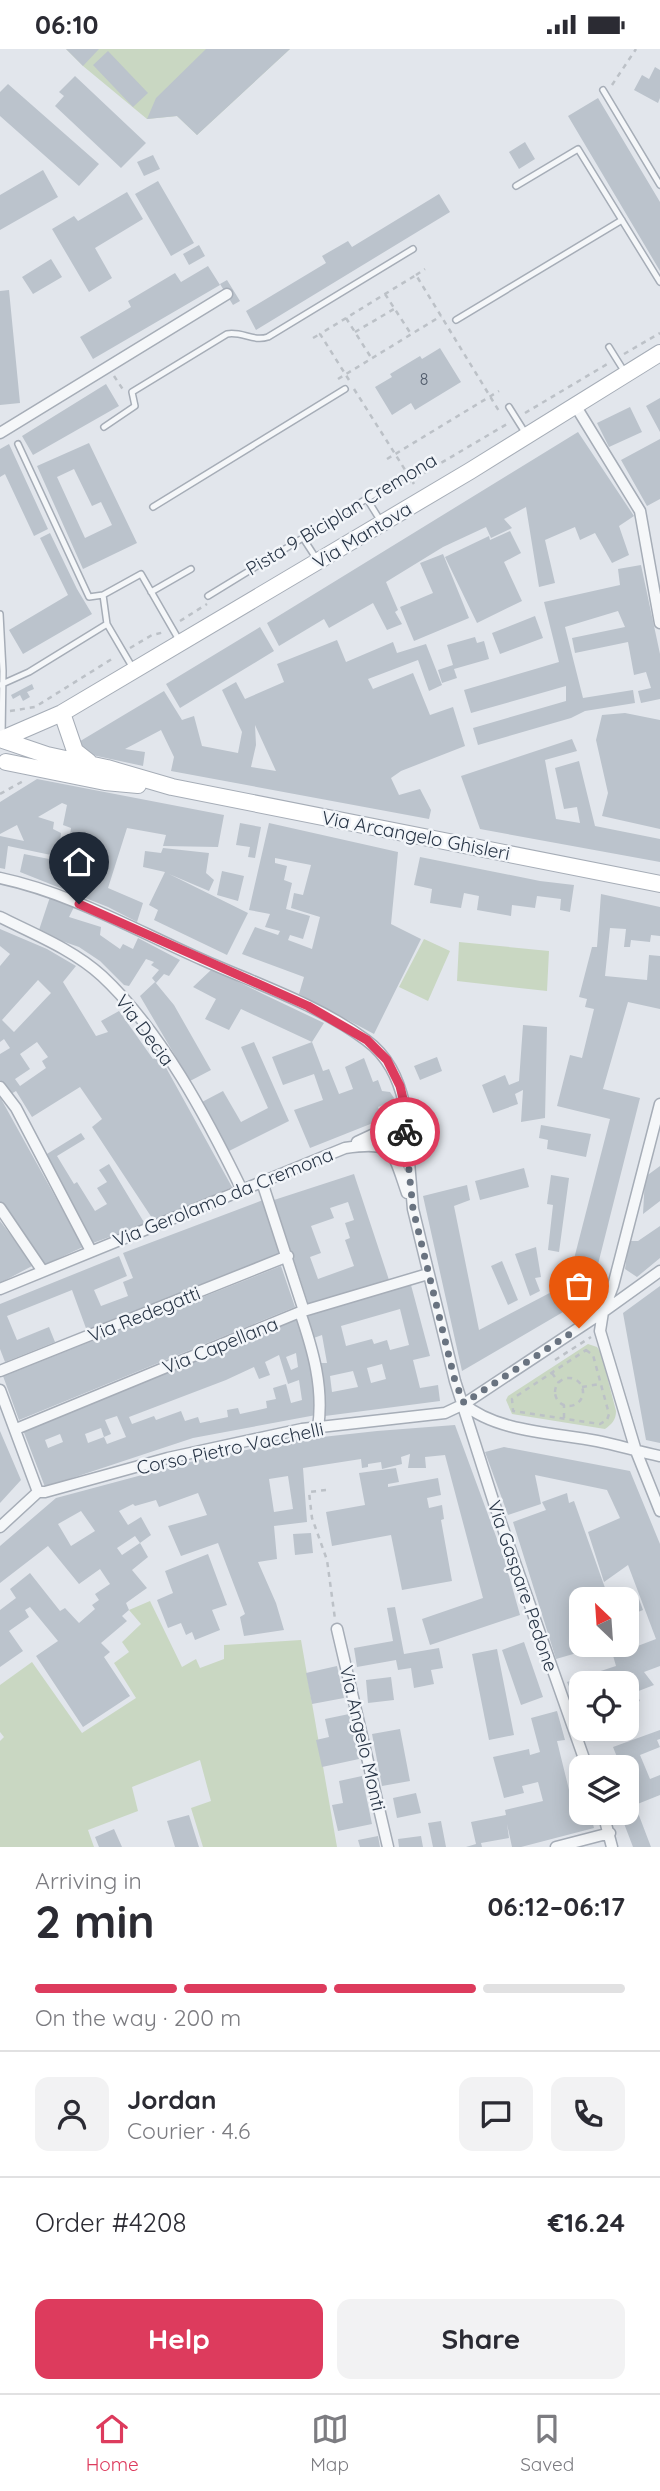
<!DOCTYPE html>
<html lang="en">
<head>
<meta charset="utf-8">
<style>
	:root { --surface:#fff; --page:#f2f2f3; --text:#2b2b33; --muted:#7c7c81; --line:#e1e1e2; --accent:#dd3b5d }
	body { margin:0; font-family:Quicksand,sans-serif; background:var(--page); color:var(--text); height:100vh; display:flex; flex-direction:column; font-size:26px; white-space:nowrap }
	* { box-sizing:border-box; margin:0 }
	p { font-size:23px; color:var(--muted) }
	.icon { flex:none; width:38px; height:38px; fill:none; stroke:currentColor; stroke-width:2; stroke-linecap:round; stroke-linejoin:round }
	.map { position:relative; height:1798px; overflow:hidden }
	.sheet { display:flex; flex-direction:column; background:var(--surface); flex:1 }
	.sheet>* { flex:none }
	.needle { width:46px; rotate:335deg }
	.fabs { position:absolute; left:569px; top:1538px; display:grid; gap:14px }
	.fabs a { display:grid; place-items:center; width:70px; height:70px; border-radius:14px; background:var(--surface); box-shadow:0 4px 18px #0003; font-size:35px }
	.pin { position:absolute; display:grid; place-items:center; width:60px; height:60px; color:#fff; margin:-72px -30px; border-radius:50% 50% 50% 0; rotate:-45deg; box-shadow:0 0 7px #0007 }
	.pin .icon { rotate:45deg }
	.courier { position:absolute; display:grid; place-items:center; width:70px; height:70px; margin:-35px; border:5px solid #dd3b5d; border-radius:50%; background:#fff; color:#222; box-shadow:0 2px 9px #0007 }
	.summary em { font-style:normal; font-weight:700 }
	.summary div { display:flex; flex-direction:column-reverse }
	.summary { display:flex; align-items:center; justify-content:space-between; height:119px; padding:0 35px }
	h1 { font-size:46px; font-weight:700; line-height:52px }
	.bar { display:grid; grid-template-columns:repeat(4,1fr); gap:10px 7px; align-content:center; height:84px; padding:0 35px }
	.bar i { height:9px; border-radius:5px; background:var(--line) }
	.bar .current { background:var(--accent) }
	.bar p { grid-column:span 4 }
	.line { display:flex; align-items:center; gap:18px; padding:0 35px; border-top:2px solid var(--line) }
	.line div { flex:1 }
	.round { display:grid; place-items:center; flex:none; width:74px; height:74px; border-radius:14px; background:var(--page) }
	.cta { display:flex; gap:14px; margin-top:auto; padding:14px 35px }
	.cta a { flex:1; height:80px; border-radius:14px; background:var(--accent); color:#fff; font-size:28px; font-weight:700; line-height:80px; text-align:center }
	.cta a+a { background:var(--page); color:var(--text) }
	.status { display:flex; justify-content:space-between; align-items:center; height:49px; padding:0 35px; background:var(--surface); direction:ltr }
	.status svg { height:19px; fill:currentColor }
	.tab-bar { display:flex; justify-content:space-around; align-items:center; height:98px; border-top:2px solid var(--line); background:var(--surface); font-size:19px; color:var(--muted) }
	.tab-bar a { display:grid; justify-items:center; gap:4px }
	.tab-bar .current { color:var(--accent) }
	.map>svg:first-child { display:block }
</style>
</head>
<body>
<div class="status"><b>06:10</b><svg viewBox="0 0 49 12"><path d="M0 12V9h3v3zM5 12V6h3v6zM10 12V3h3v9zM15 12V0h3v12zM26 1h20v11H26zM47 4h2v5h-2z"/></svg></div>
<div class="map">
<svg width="660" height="1798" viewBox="0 0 660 1798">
	<rect width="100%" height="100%" fill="#e2e6ec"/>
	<path fill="#c9d7c2" d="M66 0H290L197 86 177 67 147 70 83 17Z
		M424 890 450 902 428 952 399 938Z
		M459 893 549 902 547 942 457 932Z
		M588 1295 597 1298 601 1304 616 1362C616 1371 612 1375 605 1380L512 1365 506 1351 508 1347Z
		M150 1552 182 1618 196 1610 200 1619 224 1610V1596L301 1591 337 1798H203L191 1759 211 1752 200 1711 132 1738 138 1762 88 1781 94 1798H0V1692L4 1688 0 1683V1636L32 1613 82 1684 136 1649 114 1614 129 1603 122 1593 141 1575 129 1561Z"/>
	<path fill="#bbc3cc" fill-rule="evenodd" d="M66 0H99L83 17Z
		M206 0H290L197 86 177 67 147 70 156 49Z
		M108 2 148 44 133 58 93 16Z
		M655 18 660 21V49L658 54 634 41 642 26 649 30Z
		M75 27 146 94 121 119 55 57 64 47 59 43Z
		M8 35 99 115 79 137 0 67V43Z
		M598 49 660 153V222L568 67Z
		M525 93 535 110 519 120 509 103Z
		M153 106 160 120 144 127 137 113Z
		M43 121 58 148 0 181V146Z
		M158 132 194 194 171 207 135 145Z
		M127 143 143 170 95 199 112 229 89 243 52 180 74 167 78 172Z
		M439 145 450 163 256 281 246 262 326 214 322 207 348 192 352 198Z
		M199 196 205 207 189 216 183 205Z
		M51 210 62 228 33 245 22 228Z
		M208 217 220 236 93 310 80 288 131 258 128 252 175 224 181 233Z
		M227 231 240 252 233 256 220 235Z
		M9 241 20 354 0 356V242Z
		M440 299 461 333 415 361 411 354 392 366 375 338 392 328 390 325 420 307 422 310Z
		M106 335 119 357 33 406 22 387Z
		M660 349V383L646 357Z
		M630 358 642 383 609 398 597 374Z
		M578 383 634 467 619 477 629 506 612 514 595 484 580 491 575 478 545 491 555 534 539 538 526 458 504 470 512 479 491 489 486 478 443 498 386 533 398 561 395 563 402 575 387 581 373 554 329 579 324 570 279 597 267 574Z
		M660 390V450L647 457 621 411Z
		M89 394 137 494 83 520 37 417ZM74 420 92 457 101 453 112 476 85 489 57 428Z
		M9 395 48 480 34 487 5 425 0 428V400Z
		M510 482 521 504 504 513 522 552 477 574 445 508 489 487 490 491Z
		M50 484 77 540 92 565 23 605 9 581 68 546 40 489Z
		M443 505 469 569 414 592 400 558 433 544 420 514Z
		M641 516 660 605V650L641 654 638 642 651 639 646 623 634 626 628 593 575 604 572 589 625 578 618 562 565 578 583 649 633 641 635 654 585 662 571 669 478 696 473 679 566 652V637L471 664 464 641 559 613 544 553 620 536 618 520Z
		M535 567 543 589 500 605 492 584Z
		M260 578 274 602 180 659 166 635Z
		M475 588 477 594 484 592 489 610 454 620 457 629 442 634 438 621 453 616 447 596Z
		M337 591 346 613 393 593 397 604 426 595 442 636 429 642 418 611 368 630 373 640 413 624 430 666 453 658 465 697 401 722 391 729 399 746 420 740 431 761 429 770 171 722 174 708 161 681 125 700 145 703 143 717 83 704 77 694 164 642 182 671 194 667 202 697 238 704 242 683 222 641 236 633 245 650 284 633 277 615ZM255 676 276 722 251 718 256 696Z
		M32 635 34 640 27 643 30 648 23 652 20 646 13 650 11 646Z
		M625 664 660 671V780L602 767 608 744 596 691 602 666Z
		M572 690 577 702 545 711 556 770 580 774 577 758 564 760 555 719 579 712 595 777 660 790V813L480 780 461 727Z
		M37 730 224 766 218 798 163 797 166 786 127 779 108 839 143 854 137 873 108 858 20 823 24 805 49 810 51 806 8 797 5 820 0 819V787L24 792 17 776 0 785V753ZM62 754 67 756 63 776 71 779 69 793H60L61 784 53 780 54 773 38 768Z
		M240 774 261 778 255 809 248 808 250 798 236 796Z
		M269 774 398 803 391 875 421 890 374 985 299 945 304 928 242 905 255 878 278 886 280 882 265 878 270 865 249 861ZM275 809 311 816 303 846 294 844 291 859 320 868 312 900 288 891 290 886 303 890 310 867 286 860 292 834 284 831 287 817 275 814Z
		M163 799 209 804 206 824 214 831 209 842 169 825 248 864 227 906 154 871 158 861 149 856 165 823 143 818 145 802 161 804Z
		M420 808 540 832 574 836 570 863 560 861 561 850 537 847 535 859 512 856 511 867 477 861 479 847 464 844 461 859 430 854 432 840 414 836Z
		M222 822 244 827 238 852 217 846Z
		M601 845 660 858V887L651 886 650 893 631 891 630 898H624L626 880 610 879 605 927 647 931 649 906 660 907V960L628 953 603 1040 640 1049 590 1247 566 1241 610 1070 557 1057 570 1006 582 1009 594 960 585 958 587 950 579 948 592 898H597Z
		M50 848 74 858 69 868 101 878 100 886 120 900 123 895 133 900 138 889 180 911 169 927 164 925 156 934 152 929 159 921 151 916 154 913 146 910 129 937 124 936 100 912 79 898 59 891 39 881Z
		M0 880 47 900 76 917 63 933 96 987 108 983 101 972 119 962 153 1010 159 1006 232 1138 154 1172 92 1078 102 1070 80 1038 32 1068 16 1042 11 1045 0 1031V1005L10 999 4 990 0 993V917L10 905 0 897ZM38 931 51 944 14 983 2 971ZM37 993 48 1008 42 1012 46 1019 20 1037 15 1030 30 1020 20 1005Z
		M212 920 263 945 324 974 312 993 241 960 229 981 205 970 216 950 193 938Z
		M155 933 174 956 211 1021 190 1032 140 947Z
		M523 976 547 978 545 1069 521 1073 523 1041 515 1045 518 1055 493 1064 482 1036 505 1026 509 1036 519 1032Z
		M254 993 289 1072 229 1102 202 1053 223 1042 241 1073 268 1059 241 998Z
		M312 993 323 1022 329 1020 339 1045 353 1040 345 1018 364 1009 373 1033 378 1031 382 1042 390 1043 394 1049 391 1064 388 1054 378 1058 383 1070 310 1099 294 1061 323 1051 314 1025 283 1036 272 1008Z
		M437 1008 442 1022 420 1031 414 1017Z
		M0 1048 83 1198 42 1217 9 1163 0 1153Z
		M541 1076 591 1085 586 1108 547 1100 548 1091 539 1089Z
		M81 1084 85 1090 57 1107 74 1135 77 1133 95 1162 107 1155 97 1139 107 1133 99 1121 109 1115 145 1175 93 1194 42 1108Z
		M660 1117V1152L643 1165 645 1128Z
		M524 1119 529 1138 480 1151 475 1132Z
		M354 1125 389 1231 309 1257 274 1151ZM348 1153 354 1171 345 1174 350 1189 345 1191 354 1217 318 1230 310 1208 321 1204 311 1177 334 1169 330 1159Z
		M551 1126 569 1129 559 1203 548 1201 553 1156 547 1155Z
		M467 1136 470 1151 454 1157 479 1281 563 1237 575 1256 462 1322 423 1147Z
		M263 1151 284 1207 87 1282 72 1241 7 1267 17 1291 49 1278 55 1293 5 1313 0 1300V1255L119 1207 127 1227 94 1241 101 1257 128 1247 123 1233 133 1229 123 1204Z
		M0 1172 34 1216 0 1234Z
		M660 1177V1209L637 1228 625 1220 629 1192H638Z
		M536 1198 541 1228 535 1229 540 1242 530 1247 515 1205Z
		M502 1212 518 1251 508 1256 491 1217Z
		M281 1217 295 1258 19 1371 3 1327Z
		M411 1236 430 1307 413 1311 420 1339 438 1336 440 1352 325 1367 318 1314H327L322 1286 311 1290 304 1268ZM400 1260 409 1296 390 1301 387 1291 374 1295 372 1290 346 1297 341 1277ZM382 1315 386 1330 371 1334 367 1319ZM353 1322 358 1338 332 1343 330 1327Z
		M660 1237V1394L646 1391 623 1264Z
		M299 1270 309 1299 316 1366 193 1389 45 1438 23 1381ZM296 1304 298 1318 291 1321 286 1308ZM279 1306 288 1335 299 1331 302 1351 291 1354 286 1335 273 1339 276 1350 266 1352 267 1359 240 1365 238 1359 227 1361 228 1368 200 1374 198 1368 185 1372 181 1362 156 1371 154 1367 132 1375 129 1368 226 1331 254 1318 259 1330 270 1326 265 1313ZM117 1367 126 1388 107 1395 104 1388 111 1385 105 1371ZM101 1379 104 1388 88 1394 85 1385ZM60 1385 63 1393 48 1399 45 1391Z
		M455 1376 504 1509 520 1566 430 1596 422 1570 483 1549 445 1406 425 1408 426 1419H408L410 1405 401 1408 402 1415 382 1420 381 1413 368 1415V1418L362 1419 361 1410 303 1419 307 1473 274 1477 277 1510 258 1513 276 1554 284 1581 244 1587 240 1568 245 1565 218 1494 181 1507 168 1477 207 1466 198 1444 159 1458 156 1451 135 1457 133 1455 119 1462 128 1476 141 1468 151 1486 140 1494 135 1487 117 1499 122 1506 140 1494 148 1508 132 1521 147 1539 126 1554 129 1561 122 1567 127 1572 101 1594 110 1603 104 1608 130 1647 83 1678 36 1607 58 1592 30 1558 25 1561 29 1568 9 1582 23 1602 0 1618V1561L16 1549 10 1540 30 1524 60 1562 65 1559 79 1574 95 1560 92 1556 99 1551 95 1545 110 1535 100 1520 79 1535 48 1497 0 1534V1497L56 1449 198 1411 295 1391 377 1382ZM288 1427 293 1460 274 1463 269 1430ZM81 1462 95 1482 71 1497 58 1475Z
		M0 1382 21 1431 0 1454Z
		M504 1398 630 1422 660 1495V1617L644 1623 654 1636 636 1643 640 1652 626 1657V1634H581V1666L567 1633 616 1617 610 1596H626V1555L639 1550 643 1561 628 1567 635 1598 656 1590 628 1516 604 1533 588 1483 620 1469 607 1441 535 1426 541 1455 508 1466 485 1403Z
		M396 1419 399 1433 388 1435V1438L438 1429 441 1446 427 1449 429 1459 442 1456 444 1470 441 1471 452 1532 402 1541 391 1486 332 1497 326 1463 365 1456 359 1424Z
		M567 1444 569 1454 574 1452 609 1550H581V1596L601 1597 556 1610 513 1473 546 1461 542 1453Z
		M311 1484 313 1504 295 1506 293 1485Z
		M208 1505 227 1556 212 1561 220 1581 195 1591 192 1583 186 1586 181 1574 168 1579 157 1551 173 1544 165 1522Z
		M395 1558 404 1605 439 1599 443 1619 431 1621 434 1635 414 1639 411 1619 398 1621 396 1611 357 1618 354 1599 393 1592 387 1559Z
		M524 1593 543 1648 521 1656 502 1601Z
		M497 1600 514 1686 489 1691 472 1605Z
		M337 1617 344 1649 312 1655 306 1624Z
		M391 1628 394 1651 368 1654 366 1631Z
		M557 1662 565 1691 557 1692 571 1749 581 1747V1764H590L594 1779 521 1798H512L507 1775 509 1789 481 1794 482 1798H466L476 1795 471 1773 506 1766 505 1761 543 1752 538 1733 522 1737 524 1744 504 1749 493 1708 529 1700 530 1706 540 1703 531 1669Z
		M349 1665 359 1710 322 1718 316 1691 329 1688 325 1670Z
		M400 1680 410 1732 382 1737 372 1685Z
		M660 1681V1690L657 1691 660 1698 640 1706 650 1730 660 1726V1746L635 1756 651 1798H633L620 1764H626V1718H621L613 1698Z
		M362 1727 372 1775 338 1782 332 1756 343 1754 339 1732Z
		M416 1744 421 1764 397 1769 393 1749Z
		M189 1766 199 1798H175L167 1772Z
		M441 1772 446 1798H433L428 1774Z
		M114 1780 122 1798H99L95 1788Z
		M378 1787 380 1798H360L358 1791Z
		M421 1787 423 1798H399L398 1790Z"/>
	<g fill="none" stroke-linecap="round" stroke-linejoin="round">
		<defs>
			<path id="lane" d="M603 41 660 136
				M516 137 578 100 660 233
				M456 271 622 171
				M609 298 624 322
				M509 358 526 385
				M104 378 135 357 132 343 227 285C242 282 253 293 268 288L413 200
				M18 395 89 548 103 546
				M367 450 380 471
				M153 458 345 340
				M303 489 316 509
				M151 543 191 520
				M208 547 399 430
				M0 565 3 622 2 687
				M107 575 134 621
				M0 636 29 623 107 575 103 546 141 525 179 591"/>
			<path id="street" d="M575 356 640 462 660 574
				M0 384 227 245
				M0 829C71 844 137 882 203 911 257 935 319 956 366 991 388 1007 398 1029 404 1054L413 1160 455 1332 494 1454 587 1718
				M0 868C34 885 74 901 102 927 161 982 207 1069 242 1141
				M0 1038 16 1059 91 1202
				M660 1055 613 1237 603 1263 600 1282 636 1402 660 1462
				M357 1093 404 1071
				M262 1133 304 1262
				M0 1159 42 1221
				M0 1240 345 1099C395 1092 392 1101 407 1144
				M300 1263C313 1301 324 1339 318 1379
				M0 1322 288 1207
				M0 1341 38 1443
				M464 1355C496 1383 556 1384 597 1392 618 1396 639 1403 660 1407
				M16 1380 300 1263 428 1225
				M38 1443H45L168 1409 302 1380 445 1364 464 1355 603 1263 660 1222
				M0 1478 38 1443
				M337 1580 388 1798
				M603 1764 612 1798
				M556 1798 610 1784"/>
			<path id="secondary" d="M62 664 75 702 89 713
				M0 690 47 706 107 719 172 738 660 835
				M2 690 62 664 470 422 660 304
				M6 713 105 733 138 736"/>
		</defs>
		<use href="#lane" stroke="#a6adb7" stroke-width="8"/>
		<use href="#street" stroke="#a6adb7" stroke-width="13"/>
		<use href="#secondary" stroke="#a6adb7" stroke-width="18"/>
		<path stroke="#bcc1c7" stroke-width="2.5" stroke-dasharray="5 5" stroke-linecap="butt" d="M612 36 636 0
			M416 226 425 220
			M385 245 411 285
			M346 269 372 310
			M355 283 394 260
			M313 289 320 285
			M624 305 660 284
			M114 327 124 342
			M338 330 441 267
			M349 331 320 285 416 226 499 362
			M354 340 414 435
			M525 364 609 314
			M387 410 499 342
			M407 434 507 375
			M180 572 207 555
			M130 599 152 586 165 583
			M10 662 35 658 115 608
			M0 745 25 731
			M576 1268 574 1265 595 1247
			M586 1301 593 1306 609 1365 607 1371 600 1375 513 1362 512 1350Z
			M555 1311 591 1288
			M552 1324 559 1334
			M555 1343a14 14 0 1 1 28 0a14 14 0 1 1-28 0Z
			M582 1338 600 1335
			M564 1369V1356
			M326 1441 309 1443 312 1469 327 1511 335 1570"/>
		<use href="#lane" stroke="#f5f7f9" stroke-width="5"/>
		<use href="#street" stroke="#f5f7f9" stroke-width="10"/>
		<use href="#secondary" stroke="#fff" stroke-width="16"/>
	</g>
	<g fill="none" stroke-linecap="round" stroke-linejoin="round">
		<path stroke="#697380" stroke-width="7" stroke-dasharray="0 12.6" d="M405 1083 413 1160 455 1332 464 1354 579 1279"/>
		<path stroke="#dd3b5d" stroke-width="9" d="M79 855 308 957 367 991 387 1011 400 1037 404 1054 405 1083"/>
	</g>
	<g text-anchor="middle" stroke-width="5" stroke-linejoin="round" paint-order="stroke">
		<g font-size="16" fill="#4d5868">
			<text x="424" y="336">8</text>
		</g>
		<g font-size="19" fill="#283546" stroke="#f2f5f9">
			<text transform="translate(341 465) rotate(-31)" y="7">Pista 9 Biciplan Cremona</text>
			<text transform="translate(362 486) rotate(-31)" y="7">Via Mantova</text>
			<text transform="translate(416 786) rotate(11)" y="7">Via Arcangelo Ghisleri</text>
			<text transform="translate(145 981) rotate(53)" y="7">Via Decia</text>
			<text transform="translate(223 1148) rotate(-22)" y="7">Via Gerolamo da Cremona</text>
			<text transform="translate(144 1265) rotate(-22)" y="7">Via Redegatti</text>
			<text transform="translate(220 1296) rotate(-22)" y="7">Via Capellana</text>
			<text transform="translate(230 1399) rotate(-12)" y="7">Corso Pietro Vacchelli</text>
			<text transform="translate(523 1537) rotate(71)" y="7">Via Gaspare Pedone</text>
			<text transform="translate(363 1689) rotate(77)" y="7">Via Angelo Monti</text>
		</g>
	</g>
</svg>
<div class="fabs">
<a><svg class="needle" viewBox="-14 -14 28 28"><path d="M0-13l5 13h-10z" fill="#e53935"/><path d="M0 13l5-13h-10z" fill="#7c7c81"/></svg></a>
<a><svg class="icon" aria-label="locate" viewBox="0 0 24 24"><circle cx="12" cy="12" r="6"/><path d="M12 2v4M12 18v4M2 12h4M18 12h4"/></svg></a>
<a><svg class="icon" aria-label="layers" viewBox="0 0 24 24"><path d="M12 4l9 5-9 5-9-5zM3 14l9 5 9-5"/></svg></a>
</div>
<div class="pin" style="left:579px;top:1279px;background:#ea580c"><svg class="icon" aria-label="bag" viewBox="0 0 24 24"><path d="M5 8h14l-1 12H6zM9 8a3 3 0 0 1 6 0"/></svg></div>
<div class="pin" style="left:79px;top:855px;background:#1f2937"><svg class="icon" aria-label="home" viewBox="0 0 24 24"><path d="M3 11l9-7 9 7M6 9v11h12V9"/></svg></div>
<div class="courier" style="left:405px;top:1083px"><svg class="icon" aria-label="bike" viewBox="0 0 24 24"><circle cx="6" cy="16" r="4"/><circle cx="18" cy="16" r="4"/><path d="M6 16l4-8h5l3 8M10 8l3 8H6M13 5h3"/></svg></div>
</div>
<section class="sheet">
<div class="summary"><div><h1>2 min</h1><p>Arriving in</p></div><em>06:12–06:17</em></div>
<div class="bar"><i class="current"></i><i class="current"></i><i class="current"></i><i></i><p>On the way · 200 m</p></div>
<div class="line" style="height:126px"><a class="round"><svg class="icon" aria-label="person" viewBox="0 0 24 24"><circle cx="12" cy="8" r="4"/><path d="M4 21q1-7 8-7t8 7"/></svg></a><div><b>Jordan</b><p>Courier · 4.6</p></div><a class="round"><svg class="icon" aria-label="chat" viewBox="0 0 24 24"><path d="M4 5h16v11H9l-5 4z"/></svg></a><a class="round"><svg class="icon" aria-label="phone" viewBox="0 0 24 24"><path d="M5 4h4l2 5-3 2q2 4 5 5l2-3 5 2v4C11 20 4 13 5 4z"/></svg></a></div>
<div class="line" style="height:91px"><div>Order #4208</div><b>€16.24</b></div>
<div class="cta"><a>Help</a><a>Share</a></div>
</section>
<nav class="tab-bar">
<a class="current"><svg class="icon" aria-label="home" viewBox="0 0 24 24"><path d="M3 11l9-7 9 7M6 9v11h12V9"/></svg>Home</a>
<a><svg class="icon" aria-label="map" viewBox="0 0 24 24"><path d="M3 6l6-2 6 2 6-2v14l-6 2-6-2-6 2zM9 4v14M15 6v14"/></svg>Map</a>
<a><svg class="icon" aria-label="saved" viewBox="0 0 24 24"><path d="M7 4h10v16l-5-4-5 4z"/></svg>Saved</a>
</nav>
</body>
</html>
